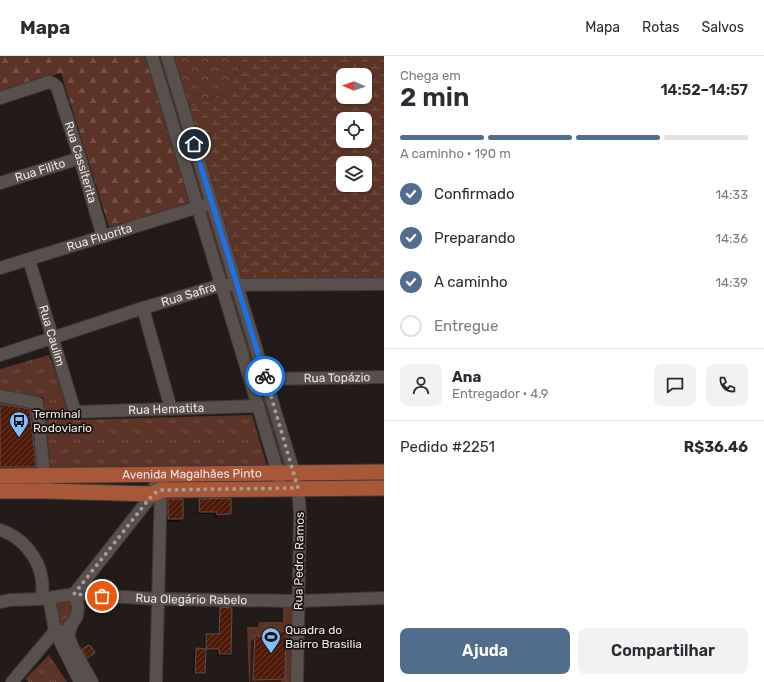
<!DOCTYPE html>
<html lang="pt">
<head>
<meta charset="utf-8">
<style>
	:root { --surface:#fff; --page:#f2f2f3; --text:#2b2b33; --muted:#7c7c81; --line:#e1e1e2; --accent:#516d8d }
	body { margin:0; font-family:Rubik,sans-serif; background:var(--page); color:var(--text); height:100vh; display:flex; flex-direction:column; font-size:15px; white-space:nowrap }
	* { box-sizing:border-box; margin:0 }
	p { font-size:13px; color:var(--muted) }
	.icon { flex:none; width:22px; height:22px; fill:none; stroke:currentColor; stroke-width:2; stroke-linecap:round; stroke-linejoin:round }
	.map { position:relative; flex:1; overflow:hidden }
	.panel { display:flex; flex-direction:column; background:var(--surface); width:380px }
	.panel>* { flex:none }
	.needle { width:26px; rotate:272deg }
	.controls { position:absolute; left:336px; top:12px; display:grid; gap:8px }
	.controls a { display:grid; place-items:center; width:36px; height:36px; border-radius:8px; background:var(--surface); box-shadow:0 1px 3px #0004; font-size:20px }
	.pin { position:absolute; display:grid; place-items:center; width:34px; height:34px; color:#fff; margin:-17px; border:2px solid #fff; border-radius:50%; box-shadow:0 1px 4px #0007 }
	.courier { position:absolute; display:grid; place-items:center; width:40px; height:40px; margin:-20px; border:3px solid #1a73e8; border-radius:50%; background:#fff; color:#222; box-shadow:0 1px 5px #0007 }
	.headline em { font-style:normal; font-weight:600 }
	.headline div { display:flex; flex-direction:column-reverse }
	.headline { display:flex; align-items:center; justify-content:space-between; height:68px; padding:0 16px }
	h1 { font-size:26px; font-weight:600; line-height:30px }
	.bar { display:grid; grid-template-columns:repeat(4,1fr); gap:6px 4px; align-content:center; height:48px; padding:0 16px }
	.bar i { height:5px; border-radius:3px; background:var(--line) }
	.bar .on { background:var(--accent) }
	.bar p { grid-column:span 4 }
	.line { display:flex; align-items:center; gap:10px; padding:0 16px; border-top:1px solid var(--line) }
	.line div { flex:1 }
	.round { display:grid; place-items:center; flex:none; width:42px; height:42px; border-radius:8px; background:var(--page) }
	ol { padding:0 16px; list-style:none }
	li { display:flex; align-items:center; gap:12px; height:44px }
	li p { margin-inline-start:auto }
	li .icon { padding:4px; border-radius:50%; background:var(--accent); color:#fff; stroke-width:4 }
	li:last-child { color:var(--muted) }
	li i { width:22px; height:22px; border:2px solid var(--line); border-radius:50% }
	.cta { display:flex; gap:8px; margin-top:auto; padding:8px 16px }
	.cta a { flex:1; height:46px; border-radius:8px; background:var(--accent); color:#fff; font-size:16px; font-weight:600; line-height:46px; text-align:center }
	.cta a+a { background:var(--page); color:var(--text) }
	header { display:flex; align-items:center; gap:24px; box-sizing:border-box; height:56px; padding:0 20px; background:var(--surface); border-bottom:1px solid var(--line) }
	header strong { font-size:19px }
	nav { display:flex; gap:22px; margin-inline-start:auto; font-size:14px }
	main { display:flex; flex:1; min-height:0 }
	.map>svg:first-child { display:block }
</style>
</head>
<body>
<header>
<strong>Mapa</strong>
<nav><a>Mapa</a><a>Rotas</a><a>Salvos</a></nav>
</header>
<main>
<div class="map">
<svg width="384" height="626" viewBox="0 0 384 626">
	<defs>
		<pattern id="grass-tufts" width="24" height="20" patternUnits="userSpaceOnUse"><rect width="24" height="20" fill="#5b3427"/><path d="M3 7l-1-3M5 7V3M7 7l1-3M15 17l-1-3M17 17v-4M19 17l1-3" fill="none" stroke="#735146"/></pattern>
		<pattern id="forest-firs" width="22" height="20" patternUnits="userSpaceOnUse"><rect width="22" height="20" fill="#5b3427"/><path d="M5 1l3.5 6h-7zM16 11l3.5 6h-7z" fill="#735146"/></pattern>
		<pattern id="wetland-marsh" width="20" height="14" patternUnits="userSpaceOnUse"><rect width="20" height="14" fill="#5b3427"/><path d="M1 5h8M5 5V1M11 12h8M15 12V8" fill="none" stroke="#735146"/></pattern>
		<pattern id="park-crowns" width="20" height="18" patternUnits="userSpaceOnUse"><rect width="20" height="18" fill="#5b3427"/><path d="M2 6a3 3 0 1 1 6 0M12 15a3 3 0 1 1 6 0" fill="none" stroke="#735146"/></pattern>
		<pattern id="building-hatch" width="6" height="6" patternUnits="userSpaceOnUse"><rect width="6" height="6" fill="#4e1a07"/><path d="M-1 1l2-2M0 6l6-6M5 7l2-2" fill="none" stroke="#683b2b"/></pattern>
	</defs>
	<rect width="100%" height="100%" fill="#221b19"/>
	<path fill="url(#grass-tufts)" d="M49 299 74 364 252 359 269 417 50 415 43 341 0 334V313Z
		M49 599 67 626H29L25 623Z"/>
	<path fill="url(#forest-firs)" d="M0 0H145L156 33 191 149 109 171 61 17 0 35Z"/>
	<path fill="url(#wetland-marsh)" fill-rule="evenodd" d="M245 0H384V224L241 226 186 53 228 35ZM343 19H365V41H343ZM343 63H365V85H343ZM343 107H365V129H343Z"/>
	<path fill="url(#park-crowns)" d="M159 0H163L232 223 227 224Z
		M171 0H245L228 35 186 53Z
		M235 232 290 411 284 412 230 234Z
		M74 538 77 560 55 575 49 542Z"/>
	<path fill="#5b3427" d="M295 549 293 626H249L247 571H258L259 566H283V550Z"/>
	<path fill="#0007" d="M0 349 35 410 30 415H0Z
		M169 444 182 463 179 466H165V447Z
		M199 444 230 458 227 460 215 461 214 458H197V446Z
		M221 552 230 598 228 600H217V595L205 594 204 617 202 619 193 618 194 595 196 593 204 594V581L206 579H218L219 554Z
		M266 576 284 623 280 626H250L251 585 256 581 262 580Z
		M83 593 92 599 85 603 81 595Z"/>
	<path fill="url(#building-hatch)" stroke="#5a5250" d="M0 348 30 353 36 411H0Z
		M231 442V458L217 459V456H199V443Z
		M168 443H183V463H168Z
		M220 551 232 552 231 598H219V593H206V578H219Z
		M266 575H286L285 623 253 624 255 580H266Z
		M89 589 90 591 91 590 95 597 87 602 82 593Z
		M196 592 206 593 205 617H195Z"/>
	<g fill="none" stroke-linecap="round" stroke-linejoin="round">
		<defs>
			<g id="minor">
				<path d="M152 0 258 350 278 417 281 433"/>
				<path d="M167 0 294 417 298 432 300 458 297 626"/>
				<path id="s1" d="M0 42 49 26 54 28 57 31 80 102 103 181"/>
				<path id="s2" d="M0 127 80 102"/>
				<path id="s3" d="M29 204 75 356 258 350"/>
				<path id="s4" d="M0 212 205 149"/>
				<path d="M143 252 171 353"/>
				<path id="s5" d="M0 299 143 252 221 229 384 228"/>
				<path id="s6" d="M266 323 384 321"/>
				<path d="M0 340 37 347 45 428"/>
				<path d="M0 474C21 480 39 501 42 524 43 530 42 537 42 543L49 542 55 575 80 626"/>
				<path id="s7" d="M0 546 10 544 42 543 74 538 158 543 299 545 384 542"/>
				<path d="M72 568 68 579 73 592 92 626"/>
				<path d="M12 626 55 575H65L72 568 77 560 78 550 74 538 153 438 158 418"/>
				<path d="M156 626 161 427"/>
			</g>
			<g id="major">
				<path id="s8" d="M0 420 384 416"/>
				<path d="M0 435H45L153 438 161 434 384 432"/>
			</g>
		</defs>
		<use href="#minor" stroke="#3d3736" stroke-width="14"/>
		<use href="#major" stroke="#3d3736" stroke-width="17"/>
		<use href="#minor" stroke="#58504d" stroke-width="12"/>
		<use href="#major" stroke="#a95739" stroke-width="15"/>
	</g>
	<g fill="none" stroke-linecap="round" stroke-linejoin="round">
		<path stroke="#a49e9d" stroke-width="4" stroke-dasharray="0 7.2" d="M102 540 74 538 153 438 161 434 298 432 265 320"/>
		<path stroke="#1a73e8" stroke-width="5" d="M194 88 265 320"/>
	</g>
	<defs>
		<symbol id="bus-pin" viewBox="-11 -11 22 30"><path d="M0 17L-7.5 6A9.5 9.5 0 1 1 7.5 6Z" fill="#80bdfa" stroke="#191210"/><path d="M-5-6H5V4H4V6H2V4H-2V6H-4V4H-5ZM-3.5-4V0h7V-4ZM-3.5 1.2v1.5H-2V1.2ZM2 1.2v1.5H3.5V1.2Z" fill="#111"/></symbol>
		<symbol id="stadium-pin" viewBox="-11 -11 22 30"><path d="M0 17L-7.5 6A9.5 9.5 0 1 1 7.5 6Z" fill="#80bdfa" stroke="#191210"/><path d="M0-5a6.5 5 0 1 0 0 10a6.5 5 0 1 0 0-10ZM-3.5-1.8h7v3.6h-7Z" fill="#111"/></symbol>
	</defs>
	<g fill-rule="evenodd">
		<use href="#bus-pin" x="8" y="354" width="22" height="30"/>
		<use href="#stadium-pin" x="260" y="570" width="22" height="30"/>
	</g>
	<g text-anchor="middle" stroke-width="3.5" stroke-linejoin="round" paint-order="stroke">
		<g font-size="12" fill="#eae5e4" stroke="#191210">
			<text dy="4" stroke="none"><textPath href="#s1" startOffset="140">Rua Cassiterita</textPath></text>
			<text dy="4" stroke="none"><textPath href="#s2" startOffset="42">Rua Filito</textPath></text>
			<text dy="4" stroke="none"><textPath href="#s4" startOffset="104">Rua Fluorita</textPath></text>
			<text dy="4" stroke="none"><textPath href="#s5" startOffset="198">Rua Safira</textPath></text>
			<text dy="4" stroke="none"><textPath href="#s3" startOffset="79">Rua Caulim</textPath></text>
			<text dy="4" stroke="none"><textPath href="#s6" startOffset="71">Rua Topázio</textPath></text>
			<text dy="4" stroke="none"><textPath href="#s3" startOffset="250">Rua Hematita</textPath></text>
			<text dy="4" stroke="none"><textPath href="#s8" startOffset="192">Avenida Magalhães Pinto</textPath></text>
			<text transform="translate(299 505) rotate(-89)" y="4">Rua Pedro Ramos</text>
			<text dy="4" stroke="none"><textPath href="#s7" startOffset="192">Rua Olegário Rabelo</textPath></text>
		</g>
		<g font-size="12" fill="#eae5e4" stroke="#191210" text-anchor="start">
			<text x="33" y="362">Terminal<tspan x="33" dy="14">Rodoviario</tspan></text>
			<text x="285" y="578">Quadra do<tspan x="285" dy="14">Bairro Brasilia</tspan></text>
		</g>
	</g>
</svg>
<div class="controls">
<a><svg class="needle" viewBox="-14 -14 28 28"><path d="M0-13l5 13h-10z" fill="#e53935"/><path d="M0 13l5-13h-10z" fill="#7c7c81"/></svg></a>
<a><svg class="icon" aria-label="locate" viewBox="0 0 24 24"><circle cx="12" cy="12" r="6"/><path d="M12 2v4M12 18v4M2 12h4M18 12h4"/></svg></a>
<a><svg class="icon" aria-label="layers" viewBox="0 0 24 24"><path d="M12 4l9 5-9 5-9-5zM3 14l9 5 9-5"/></svg></a>
</div>
<div class="pin" style="left:102px;top:540px;background:#ea580c"><svg class="icon" aria-label="bag" viewBox="0 0 24 24"><path d="M5 8h14l-1 12H6zM9 8a3 3 0 0 1 6 0"/></svg></div>
<div class="pin" style="left:194px;top:88px;background:#1f2937"><svg class="icon" aria-label="home" viewBox="0 0 24 24"><path d="M3 11l9-7 9 7M6 9v11h12V9"/></svg></div>
<div class="courier" style="left:265px;top:320px"><svg class="icon" aria-label="bike" viewBox="0 0 24 24"><circle cx="6" cy="16" r="4"/><circle cx="18" cy="16" r="4"/><path d="M6 16l4-8h5l3 8M10 8l3 8H6M13 5h3"/></svg></div>
</div>
<section class="panel">
<div class="headline"><div><h1>2 min</h1><p>Chega em</p></div><em>14:52–14:57</em></div>
<div class="bar"><i class="on"></i><i class="on"></i><i class="on"></i><i></i><p>A caminho · 190 m</p></div>
<ol>
<li><svg class="icon" aria-label="check" viewBox="0 0 24 24"><path d="M5 12l5 5 9-10"/></svg>Confirmado<p>14:33</p></li>
<li><svg class="icon" aria-label="check" viewBox="0 0 24 24"><path d="M5 12l5 5 9-10"/></svg>Preparando<p>14:36</p></li>
<li><svg class="icon" aria-label="check" viewBox="0 0 24 24"><path d="M5 12l5 5 9-10"/></svg>A caminho<p>14:39</p></li>
<li><i></i>Entregue</li>
</ol>
<div class="line" style="height:72px"><a class="round"><svg class="icon" aria-label="person" viewBox="0 0 24 24"><circle cx="12" cy="8" r="4"/><path d="M4 21q1-7 8-7t8 7"/></svg></a><div><b>Ana</b><p>Entregador · 4.9</p></div><a class="round"><svg class="icon" aria-label="chat" viewBox="0 0 24 24"><path d="M4 5h16v11H9l-5 4z"/></svg></a><a class="round"><svg class="icon" aria-label="phone" viewBox="0 0 24 24"><path d="M5 4h4l2 5-3 2q2 4 5 5l2-3 5 2v4C11 20 4 13 5 4z"/></svg></a></div>
<div class="line" style="height:52px"><div>Pedido #2251</div><b>R$36.46</b></div>
<div class="cta"><a>Ajuda</a><a>Compartilhar</a></div>
</section>
</main>
</body>
</html>
